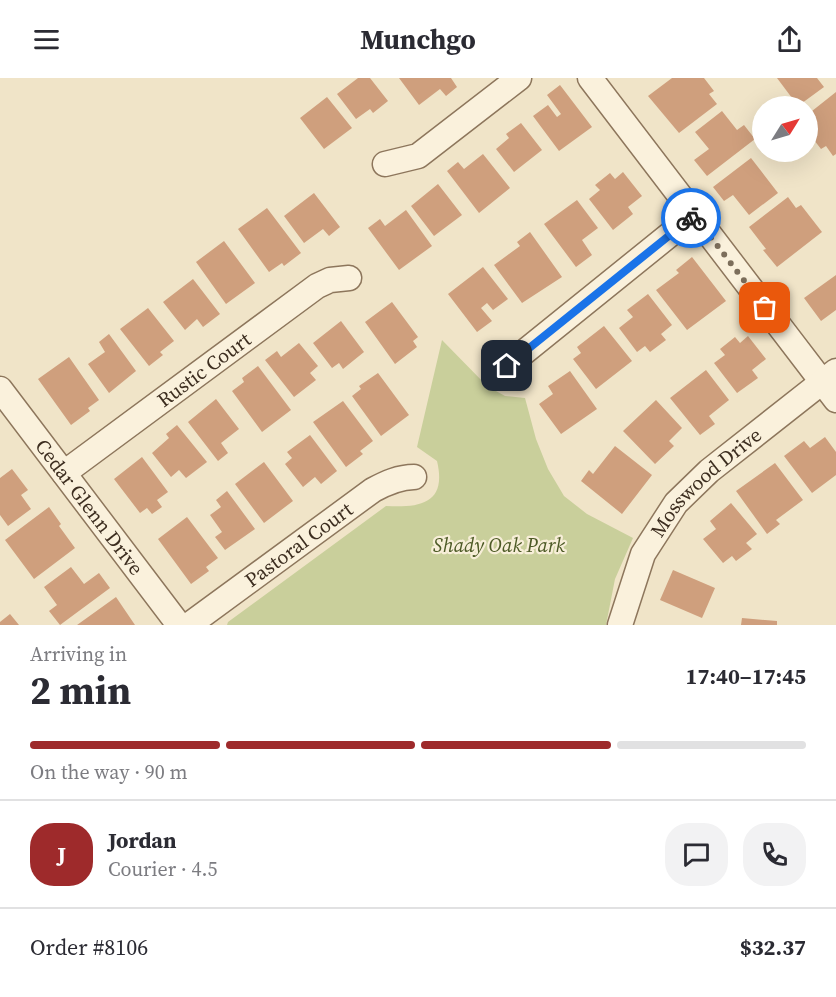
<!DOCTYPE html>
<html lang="en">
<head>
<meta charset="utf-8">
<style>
	:root { --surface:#fff; --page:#f2f2f3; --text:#2b2b33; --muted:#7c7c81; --line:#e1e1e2; --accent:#9e2a2b }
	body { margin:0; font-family:"Source Serif 4",serif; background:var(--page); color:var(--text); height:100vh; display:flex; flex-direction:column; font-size:22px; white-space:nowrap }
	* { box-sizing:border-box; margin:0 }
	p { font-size:20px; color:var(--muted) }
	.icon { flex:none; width:33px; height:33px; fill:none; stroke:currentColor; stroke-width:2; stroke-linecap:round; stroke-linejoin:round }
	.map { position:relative; height:547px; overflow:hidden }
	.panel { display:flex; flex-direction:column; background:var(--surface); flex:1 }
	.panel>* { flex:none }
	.needle { width:39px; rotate:53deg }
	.tools { position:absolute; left:752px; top:18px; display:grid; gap:12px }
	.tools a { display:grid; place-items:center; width:66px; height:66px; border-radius:50%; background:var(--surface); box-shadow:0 6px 24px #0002; font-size:30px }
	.pin { position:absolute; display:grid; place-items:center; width:51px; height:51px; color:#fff; margin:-26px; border-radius:12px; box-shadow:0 3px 9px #0006 }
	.courier { position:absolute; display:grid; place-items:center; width:60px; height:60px; margin:-30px; border:4px solid #1a73e8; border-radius:50%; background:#fff; color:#222; box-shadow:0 2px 8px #0007 }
	.overview em { font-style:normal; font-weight:700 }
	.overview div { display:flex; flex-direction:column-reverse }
	.overview { display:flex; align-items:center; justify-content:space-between; height:102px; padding:0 30px }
	h1 { font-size:39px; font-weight:700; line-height:45px }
	.bar { display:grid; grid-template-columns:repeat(4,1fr); gap:9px 6px; align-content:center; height:72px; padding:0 30px }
	.bar i { height:8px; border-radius:4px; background:var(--line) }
	.bar .selected { background:var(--accent) }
	.bar p { grid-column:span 4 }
	.line { display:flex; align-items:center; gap:15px; padding:0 30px; border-top:2px solid var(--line) }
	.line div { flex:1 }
	.round { display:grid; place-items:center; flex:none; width:63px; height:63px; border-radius:24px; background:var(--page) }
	header { display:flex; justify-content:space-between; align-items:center; height:78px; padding:0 30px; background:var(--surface); font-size:27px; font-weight:700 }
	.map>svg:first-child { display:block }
</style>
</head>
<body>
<header><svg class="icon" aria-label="menu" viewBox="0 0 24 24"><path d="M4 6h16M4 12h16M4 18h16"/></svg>Munchgo<svg class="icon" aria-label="share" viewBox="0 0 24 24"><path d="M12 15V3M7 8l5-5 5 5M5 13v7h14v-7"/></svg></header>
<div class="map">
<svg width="836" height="547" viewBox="0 0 836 547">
	<rect width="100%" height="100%" fill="#f0e4c8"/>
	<path fill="#c9cf9b" d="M442 262 487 308 505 318 525 320 536 361 548 391 564 418 587 436 633 460 615 501 606 547H227L228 544 386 428C421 430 447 425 437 383L417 369Z"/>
	<path fill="#cf9f7d" d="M358 0H370L388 23 373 35 370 31 356 41 337 16Z
		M399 0H451L457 9 446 18 440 11 419 27Z
		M672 0H704L714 13 709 16 717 26 679 55 648 18Z
		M777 0H817L824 9 798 28Z
		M560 7 592 49 559 73 533 38 548 27 557 39 561 36 547 17Z
		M836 14V76L833 78 826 68 821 71 807 53V37Z
		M327 19 352 50 324 71 300 40Z
		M722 33 737 52 744 47 755 61 707 98 694 82 709 71 695 54Z
		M521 45 542 72 514 94 496 71 509 60 506 56Z
		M483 76 510 110 479 135 447 93 458 84 464 91Z
		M751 80 778 115 749 137 733 117 724 123 713 109Z
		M623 94 642 118 628 129 633 136 613 152 589 121 600 112 595 107 610 95 615 101Z
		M438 106 462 137 434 158 411 128Z
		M314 115 340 149 329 158 323 151 304 165 284 138Z
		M788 119 796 130 801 127 822 154 777 189 763 172 766 171 749 149Z
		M577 122 598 150 582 162 592 177 576 189 544 146Z
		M267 130 301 175 284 188 282 185 269 194 238 151Z
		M406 132 432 168 399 192 368 150 380 141 385 148Z
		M530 154 562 199 522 225 494 187 520 168 517 164Z
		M224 163 255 205 226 226 196 184Z
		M692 179 726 223 687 252 656 212 679 195 676 192Z
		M483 189 508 221 493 232 487 225 481 230 492 243 477 254 448 216Z
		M836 197V232L821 243 804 220Z
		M193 201 220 236 203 249 197 241 185 252 163 224Z
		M648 216 672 247 661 256 666 262 650 274 645 268 637 274 619 250 633 239 627 232Z
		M392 224 418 259 413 263 417 269 395 286 365 244Z
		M148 230 174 263 160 274 163 277 149 288 120 251Z
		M341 243 364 274 343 291 339 285 332 290 313 265Z
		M604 248 632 283 596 311 573 281 581 275 577 269Z
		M109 256 136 293 109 315 88 286 105 274 99 264Z
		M748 258 766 281 752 292 758 300 737 315 714 285 725 277 720 271 735 259 740 265Z
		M299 265 318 288 310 295 316 302 294 319 265 282 277 273 281 279Z
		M69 279 99 322 88 330 90 333 71 347 38 301Z
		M258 288 291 332 262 354 232 313 244 304 242 300Z
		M706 292 729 322 709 338 715 346 700 357 670 320Z
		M570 293 597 331 561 356 539 326 553 316 548 308Z
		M378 295 409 337 381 358 352 318 361 311 359 308Z
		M216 321 239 351 221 365 228 375 218 383 188 344Z
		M656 322 682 350 669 363 674 368 655 386 623 353Z
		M343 323 373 363 360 373 363 376 346 389 313 344Z
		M177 347 207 384 186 400 179 392 171 399 152 375 169 360 166 356Z
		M310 357 337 393 321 406 315 399 303 409 285 386 292 380 287 374Z
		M825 359 836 374V397L812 415 784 378 804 363 810 370Z
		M615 368 652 397 622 436 581 403 589 392 593 396Z
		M142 379 168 414 157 422 162 429 152 436 147 430 140 435 114 401Z
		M264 384 293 423 264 445 235 406Z
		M775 385 803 422 776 442 780 446 767 456 736 413Z
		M12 391 28 412 21 417 31 431 8 448 0 437V400Z
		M227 413 255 451 225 472 215 459 222 454 210 437 221 429 216 422Z
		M731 425 757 456 746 465 752 471 736 483 732 478 723 485 703 461 716 451 710 443Z
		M49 429 61 446 59 448 75 470 34 501 5 462Z
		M187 439 218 480 206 489 209 493 191 506 158 461Z
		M71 489 84 506 99 495 110 510 60 547 49 533 57 527 44 509Z
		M673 492 715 510 702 540 660 522Z
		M116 519 135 547H77Z
		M10 536 19 547H0V544Z
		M742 540 777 543V547H741Z"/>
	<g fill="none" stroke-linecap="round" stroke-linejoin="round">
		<defs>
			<g id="minor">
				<path d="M590 0 836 322"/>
				<path d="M385 86 418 78 519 0"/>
				<path d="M507 288 694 137"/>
				<path id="s1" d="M0 311 179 547"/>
				<path id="s2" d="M64 395 317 208 330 202 349 200"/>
				<path id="s3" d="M189 547 373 412C386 405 399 399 414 399"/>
				<path id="s4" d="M620 547 643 476 676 425 709 393 836 293"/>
			</g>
		</defs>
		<use href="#minor" stroke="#8d765c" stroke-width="27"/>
		<use href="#minor" stroke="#faf1dc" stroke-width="24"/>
	</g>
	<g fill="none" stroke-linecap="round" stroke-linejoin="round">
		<path stroke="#7c6e5b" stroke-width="6" stroke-dasharray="0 10.8" d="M691 140 694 137 765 230"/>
		<path stroke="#1a73e8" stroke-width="8" d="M507 288 691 140"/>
	</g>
	<g text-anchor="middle" stroke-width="4.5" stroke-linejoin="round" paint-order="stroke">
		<g font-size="20" fill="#3d2e20" stroke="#f7eed8">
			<text dy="7" stroke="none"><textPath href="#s2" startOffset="174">Rustic Court</textPath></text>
			<text dy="7" stroke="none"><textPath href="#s4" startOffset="171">Mosswood Drive</textPath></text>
			<text dy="7" stroke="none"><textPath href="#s1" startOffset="148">Cedar Glenn Drive</textPath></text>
			<text dy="7" stroke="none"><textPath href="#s3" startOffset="136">Pastoral Court</textPath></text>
		</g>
		<g font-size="20" font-style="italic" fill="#4d5a26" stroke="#f7eed8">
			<text x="499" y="474">Shady Oak Park</text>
		</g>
	</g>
</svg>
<div class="tools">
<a><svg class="needle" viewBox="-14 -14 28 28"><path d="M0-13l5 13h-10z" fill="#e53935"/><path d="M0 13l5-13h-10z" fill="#7c7c81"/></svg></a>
</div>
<div class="pin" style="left:765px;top:230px;background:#ea580c"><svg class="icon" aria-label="bag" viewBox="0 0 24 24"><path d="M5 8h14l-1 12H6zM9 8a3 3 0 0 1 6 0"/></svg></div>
<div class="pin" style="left:507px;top:288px;background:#1f2937"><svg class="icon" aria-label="home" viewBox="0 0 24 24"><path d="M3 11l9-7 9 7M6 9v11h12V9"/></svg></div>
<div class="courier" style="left:691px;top:140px"><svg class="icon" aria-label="bike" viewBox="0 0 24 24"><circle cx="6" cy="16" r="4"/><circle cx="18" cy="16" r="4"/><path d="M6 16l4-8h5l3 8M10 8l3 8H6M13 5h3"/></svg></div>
</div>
<section class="panel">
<div class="overview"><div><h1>2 min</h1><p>Arriving in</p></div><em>17:40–17:45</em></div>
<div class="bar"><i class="selected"></i><i class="selected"></i><i class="selected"></i><i></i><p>On the way · 90 m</p></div>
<div class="line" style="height:108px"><b class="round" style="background:var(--accent);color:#fff">J</b><div><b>Jordan</b><p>Courier · 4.5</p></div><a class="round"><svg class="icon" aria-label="chat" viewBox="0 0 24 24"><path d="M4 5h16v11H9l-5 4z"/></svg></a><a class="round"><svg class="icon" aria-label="phone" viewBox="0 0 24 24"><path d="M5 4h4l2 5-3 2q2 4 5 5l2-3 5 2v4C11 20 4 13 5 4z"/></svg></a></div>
<div class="line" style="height:78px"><div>Order #8106</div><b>$32.37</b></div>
</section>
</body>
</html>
